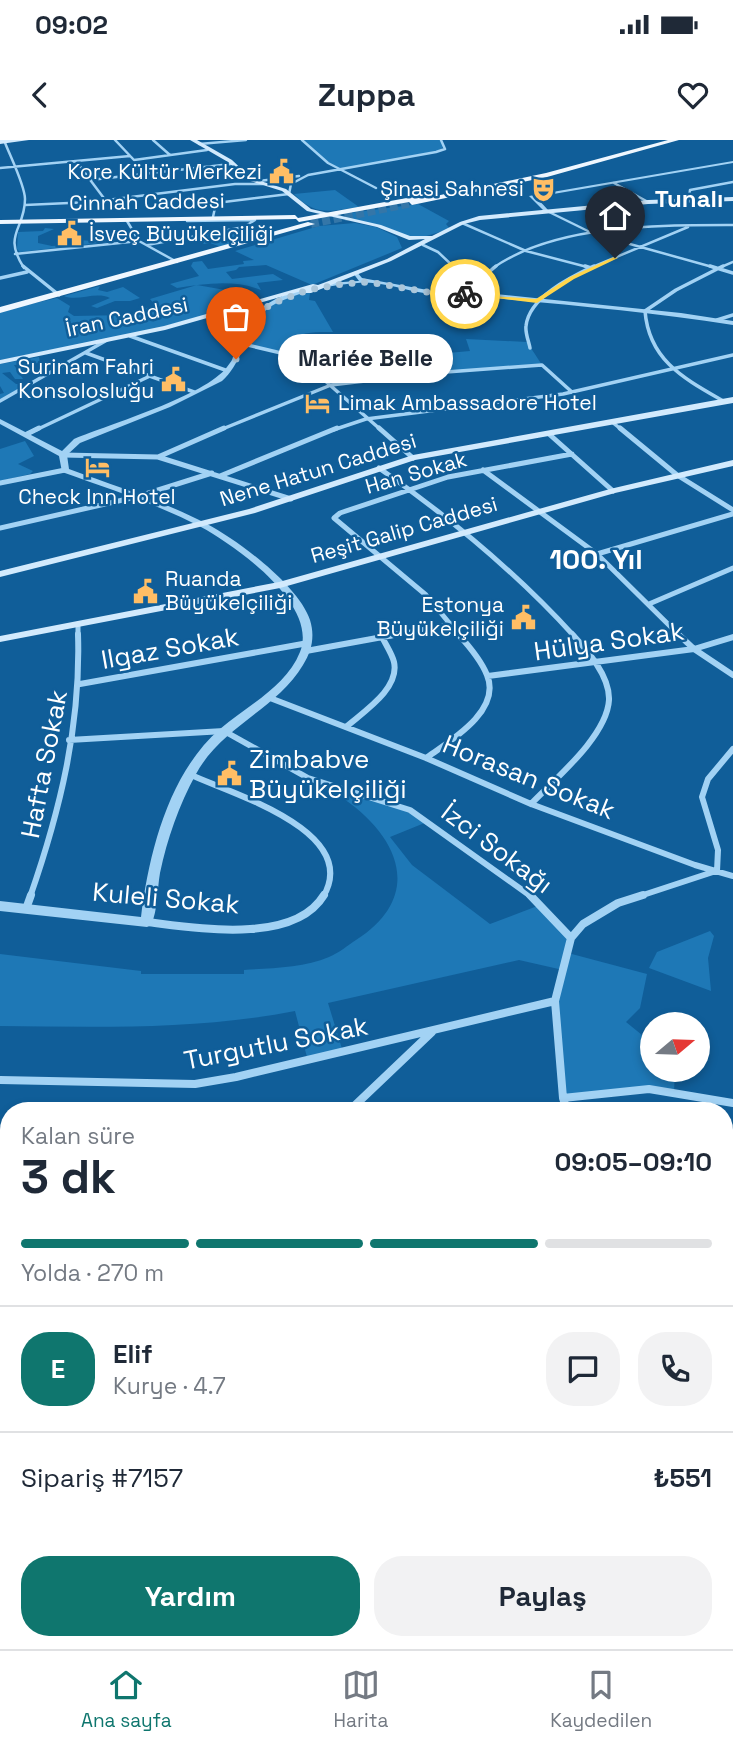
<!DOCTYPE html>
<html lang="tr">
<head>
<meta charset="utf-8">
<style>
	:root { --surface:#fff; --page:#f2f2f3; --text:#1f2937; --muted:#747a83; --line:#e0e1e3; --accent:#0f766e }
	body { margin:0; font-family:"Space Grotesk",sans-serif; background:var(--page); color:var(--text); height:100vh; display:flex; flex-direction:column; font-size:26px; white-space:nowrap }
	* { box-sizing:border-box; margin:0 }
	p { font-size:23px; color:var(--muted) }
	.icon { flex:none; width:38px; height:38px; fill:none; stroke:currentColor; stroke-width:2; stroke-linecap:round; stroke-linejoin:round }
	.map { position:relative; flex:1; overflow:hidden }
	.details { position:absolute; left:0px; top:962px; width:733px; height:548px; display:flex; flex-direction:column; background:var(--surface); border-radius:28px 28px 0 0; box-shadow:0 4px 10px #0003 }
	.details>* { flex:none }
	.needle { width:46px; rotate:71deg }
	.buttons { position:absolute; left:640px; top:872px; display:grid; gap:14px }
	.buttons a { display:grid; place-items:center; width:70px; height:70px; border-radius:50%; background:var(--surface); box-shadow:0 4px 10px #0003; font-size:35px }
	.pin { position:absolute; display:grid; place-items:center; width:60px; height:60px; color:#fff; margin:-72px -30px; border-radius:50% 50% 50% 0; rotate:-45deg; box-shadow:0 0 7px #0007 }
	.pin .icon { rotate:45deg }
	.courier { position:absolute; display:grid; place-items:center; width:70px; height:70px; margin:-35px; border:5px solid #ffd54a; border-radius:50%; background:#fff; color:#222; box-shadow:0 2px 9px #0007 }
	.bubble { position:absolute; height:49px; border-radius:24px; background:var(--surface); box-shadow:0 4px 10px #0003; font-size:23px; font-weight:700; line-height:49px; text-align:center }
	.summary em { font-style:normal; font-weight:700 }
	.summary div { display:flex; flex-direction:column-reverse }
	.summary { display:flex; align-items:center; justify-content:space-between; height:119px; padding:0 21px }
	h1 { font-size:46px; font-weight:700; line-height:52px }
	.bar { display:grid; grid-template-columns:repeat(4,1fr); gap:10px 7px; align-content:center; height:84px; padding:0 21px }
	.bar i { height:9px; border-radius:5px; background:var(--line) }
	.bar .current { background:var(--accent) }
	.bar p { grid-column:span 4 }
	.line { display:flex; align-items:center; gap:18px; padding:0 21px; border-top:2px solid var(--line) }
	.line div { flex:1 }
	.round { display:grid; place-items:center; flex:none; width:74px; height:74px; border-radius:28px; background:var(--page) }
	.action { display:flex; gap:14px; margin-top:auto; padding:14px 21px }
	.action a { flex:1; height:80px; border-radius:28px; background:var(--accent); color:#fff; font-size:28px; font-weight:700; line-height:80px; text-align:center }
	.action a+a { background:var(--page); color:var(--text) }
	.status { display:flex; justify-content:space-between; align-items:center; height:49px; padding:0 35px; background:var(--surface); direction:ltr }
	.status svg { height:19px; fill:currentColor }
	header { display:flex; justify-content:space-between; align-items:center; height:91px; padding:0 21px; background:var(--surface); font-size:32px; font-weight:700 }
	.menu { display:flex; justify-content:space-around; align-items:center; height:98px; border-top:2px solid var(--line); background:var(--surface); font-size:19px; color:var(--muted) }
	.menu a { display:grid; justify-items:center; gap:4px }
	.menu .current { color:var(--accent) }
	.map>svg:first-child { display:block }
</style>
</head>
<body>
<div class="status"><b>09:02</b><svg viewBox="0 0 49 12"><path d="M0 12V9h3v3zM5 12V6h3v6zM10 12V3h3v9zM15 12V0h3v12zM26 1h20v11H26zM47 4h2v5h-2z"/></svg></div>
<header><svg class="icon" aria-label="back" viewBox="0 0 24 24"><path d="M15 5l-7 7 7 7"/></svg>Zuppa<svg class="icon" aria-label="heart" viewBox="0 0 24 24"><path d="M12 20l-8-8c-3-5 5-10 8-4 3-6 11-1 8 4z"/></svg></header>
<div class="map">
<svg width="733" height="1509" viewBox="0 0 733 1509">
	<rect width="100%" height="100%" fill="#105e99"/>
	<path fill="#1e78b6" d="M304 0H440L444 6 440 10 342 30 320 17Z
		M335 50 359 67C330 71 316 77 294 54Z
		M418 64 449 81 446 84 450 89 416 99 349 78 348 75 350 73Z
		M355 83 376 87 397 97 402 108 312 145 266 125 239 127 236 130 226 132 232 139 273 134 283 140 257 143 261 150C234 139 204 144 177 148L170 144 199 136 191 126 193 122 202 121 208 129 244 124 243 121 254 120 235 111 319 86Z
		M45 88 54 89 38 96V103L52 106 66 105 78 100 109 102 20 112 17 109 18 92 43 91Z
		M236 89 258 98 224 108 210 103 204 104 194 97Z
		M197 145 225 150 253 163 138 193 0 220V171L57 158 70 166 68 172 74 176 127 175 155 165 150 159Z
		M100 146 98 150 107 152 123 147 140 158 130 161H115L97 168 91 166 110 158C95 151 78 162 64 156Z
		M305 152 310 153 309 160 315 161 333 192C317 192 301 191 288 202L289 209 284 213 243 204 254 177 271 164Z
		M466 199 527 202 542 225 449 231 437 214 470 211Z
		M39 217 40 223 14 225 23 239H15L10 232 2 233 16 244H28L0 259V254L4 253 0 246V224Z
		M25 301 34 316 18 324 33 331 30 334 0 341V309Z
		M352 652 385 660 427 682 390 697 412 725 490 784 540 765 571 798 568 813 647 834 640 868 626 882 642 895 653 899V929H675L674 953 649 949 563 958 555 861 563 830 519 820 328 863 343 912 308 921 295 871C197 890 100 887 0 886V814L141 831V834H244V830C271 828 304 828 329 817 339 813 348 805 356 800 424 756 400 698 344 659Z
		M710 791 714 796 708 818 711 851 649 828 657 812Z"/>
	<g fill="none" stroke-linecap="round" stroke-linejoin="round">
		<path stroke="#3476a8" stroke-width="8" stroke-dasharray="8 3.5" stroke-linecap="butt" d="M311 84 412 63"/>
		<path stroke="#a2d2f4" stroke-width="2.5" d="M4 0C9 14 25 45 25 59 25 90 2 94 24 128
			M115 0 134 20 207 10
			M153 0 170 15
			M302 0 328 23 376 48
			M199 4 246 0
			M76 21 106 61
			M0 28 130 16
			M90 40 231 24
			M259 41 299 36
			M614 43 648 62
			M689 59 690 50 733 42
			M25 65 91 62 235 44H263
			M545 70 594 94 716 128
			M213 77 216 63 289 54 291 44 308 35 436 12 445 9 441 0
			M127 81 139 101 177 122
			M187 81 255 80
			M462 83 526 111 591 128
			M147 105 244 87 255 80
			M423 105 438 112 455 128
			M15 114 139 101
			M493 128C556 84 659 85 733 85
			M590 128 688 87
			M719 128 733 122"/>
		<path stroke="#a2d2f4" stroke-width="3.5" d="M23 126 59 155
			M454 126 470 148
			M585 126 591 128
			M710 126 733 133
			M723 126 676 150 645 171C649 221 685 239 725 262
			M0 138 27 132
			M463 154 496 126
			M717 180 733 175
			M130 196 228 231
			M243 204 298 217 381 290
			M530 208C529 202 525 193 526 186 529 157 571 137 594 126
			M86 213 194 252
			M0 261 107 200
			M612 282 622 290
			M36 290 150 236
			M220 290 331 245 433 233 542 225 573 253
			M333 290 366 279 563 254 733 215"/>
		<path stroke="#a2d2f4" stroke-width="5" d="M379 288 413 318
			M620 288 677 335 733 370
			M27 294 39 288
			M549 294 613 351
			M63 315 158 317 291 359
			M158 317 224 288
			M379 328C449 377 516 432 574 496
			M483 330 597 414 680 496
			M220 336 337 288
			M0 343 65 330
			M0 388 136 357 212 333
			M597 414 733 374
			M649 464 733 428
			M78 484V496
			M390 496 452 484
			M460 496 426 455 334 378 340 373 448 337 572 314"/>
		<path stroke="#a2d2f4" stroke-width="6" d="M678 494 694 509 733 535
			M306 511 399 494
			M488 536 694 509 733 497
			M80 544 308 503
			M270 558 426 618 531 664 695 725 733 736
			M346 587C363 572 400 549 394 522 392 514 386 505 382 497
			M69 600 224 591 308 638 410 670 532 757
			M426 618C450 601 502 571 487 535 481 520 469 506 458 494
			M191 635C233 654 362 692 323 757
			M531 664C555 639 607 596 609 560 610 536 587 510 572 494
			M717 731 718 710 702 657 708 639 733 609
			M30 757C60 671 81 585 78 494
			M637 757 716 731"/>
		<path stroke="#a2d2f4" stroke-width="8" d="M530 755 571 798
			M26 769 31 755
			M147 782C196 788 294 805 324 755
			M0 940 195 944 236 937 555 861
			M563 958 649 949 733 963
			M349 971 432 892
			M567 971 563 958 555 861 571 798 583 784 618 763 643 755
			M0 1035 9 1039"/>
		<path stroke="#a2d2f4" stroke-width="10" d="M724 1110 733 1101
			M0 1254 9 1258
			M724 1312 733 1316
			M0 1475 9 1479
			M64 1502 82 1509
			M720 1502 733 1507
			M230 1509 232 1502"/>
		<path fill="#a2d2f4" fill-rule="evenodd" d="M733 21V23L536 57 548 70 545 72 529 56Z
			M356 131 362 138 433 151 477 152 681 173 733 181V185C650 172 567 165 484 157 467 155 448 157 431 154 412 152 393 145 373 143 346 141 300 151 275 164 245 180 247 219 222 241L170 267 80 303 67 315 69 329C115 346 163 361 207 384 238 400 299 446 310 480 315 496 312 511 303 525 276 570 222 586 196 634 179 665 167 699 160 733 157 750 158 770 151 785L147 787 0 771V761L141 777C149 712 169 633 220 589 248 565 286 547 300 512 319 465 236 406 201 387 157 364 109 349 62 332L59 316 0 284V279L62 311 74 299C110 284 205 256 227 227 239 213 242 194 251 178L244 174 226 172V170H245L254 175C276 150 328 142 359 141L353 133Z"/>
		<path fill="#d2eafd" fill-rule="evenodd" d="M0 0H29L0 4Z
			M190 0H197L232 20 251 38 286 49 311 69 381 85 410 96H432L460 82 479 76 648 60 733 57V61L648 64 480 80 464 84 391 121 311 153H305V150L165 190 0 224V220L164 186 313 144 318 145 387 119 425 99 409 100 377 87 307 71 282 51 247 40 228 22Z
			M733 257V263L415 320 255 373 0 437V431L249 369 413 315Z
			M733 320V326L615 353 280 448 0 502V496L279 442 610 349Z"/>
		<path fill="#eff7ff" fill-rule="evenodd" d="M668 0H679L547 37 412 65 409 62 299 82 296 79 0 84V80L295 75 298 78 423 55 426 58 546 33Z
			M308 82 315 84 0 173V167Z"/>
	</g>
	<path fill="#ffd54a" d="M614 117 618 118 574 139 537 163 462 154 536 159 570 137Z"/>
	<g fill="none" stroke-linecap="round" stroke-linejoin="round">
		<path stroke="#abc7db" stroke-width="7" stroke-dasharray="0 12.6" d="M236 219 254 177 271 164 308 150 343 144 369 142 433 153 465 154"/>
	</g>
	<defs>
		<symbol id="civic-bare" viewBox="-9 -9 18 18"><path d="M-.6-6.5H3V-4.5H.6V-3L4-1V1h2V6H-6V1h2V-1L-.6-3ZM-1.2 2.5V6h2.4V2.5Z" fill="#ffbe65" stroke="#105e99" stroke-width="2.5" paint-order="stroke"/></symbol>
		<symbol id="theatre-bare" viewBox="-9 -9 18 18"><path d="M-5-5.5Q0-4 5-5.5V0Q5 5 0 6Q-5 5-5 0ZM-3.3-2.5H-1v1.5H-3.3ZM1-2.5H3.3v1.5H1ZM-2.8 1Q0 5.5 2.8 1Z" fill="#ffbe65" stroke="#105e99" stroke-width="2.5" paint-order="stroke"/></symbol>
		<symbol id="hotel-bare" viewBox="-9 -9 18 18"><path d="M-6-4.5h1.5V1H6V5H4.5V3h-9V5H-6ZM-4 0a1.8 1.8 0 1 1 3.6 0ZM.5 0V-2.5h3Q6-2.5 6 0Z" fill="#ffbe65" stroke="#105e99" stroke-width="2.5" paint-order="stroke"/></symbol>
	</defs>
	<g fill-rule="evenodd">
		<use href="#civic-bare" x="264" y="14" width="35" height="35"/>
		<use href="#theatre-bare" x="526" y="32" width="35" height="35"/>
		<use href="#civic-bare" x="52" y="76" width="35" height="35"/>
		<use href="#civic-bare" x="156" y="222" width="35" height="35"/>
		<use href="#hotel-bare" x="300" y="246" width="35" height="35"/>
		<use href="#hotel-bare" x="80" y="310" width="35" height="35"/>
		<use href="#civic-bare" x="128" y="434" width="35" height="35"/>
		<use href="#civic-bare" x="506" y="460" width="35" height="35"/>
		<use href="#civic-bare" x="212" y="616" width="35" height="35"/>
	</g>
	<g text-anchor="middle" stroke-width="5" stroke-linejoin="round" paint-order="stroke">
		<g font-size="21" fill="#fff" stroke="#105e99" text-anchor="end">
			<text x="262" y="39">Kore Kültür Merkezi</text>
			<text x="524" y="56">Şinasi Sahnesi</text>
			<text x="89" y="101" text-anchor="start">İsveç Büyükelçiliği</text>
			<text x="154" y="234">Surinam Fahri<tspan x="154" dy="24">Konsolosluğu</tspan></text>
			<text x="338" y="270" text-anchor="start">Limak Ambassadore Hotel</text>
			<text x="97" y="364" text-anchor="middle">Check Inn Hotel</text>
			<text x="165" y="446" text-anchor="start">Ruanda<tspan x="165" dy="24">Büyükelçiliği</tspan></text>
			<text x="504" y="472">Estonya<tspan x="504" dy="24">Büyükelçiliği</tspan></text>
		</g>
		<g font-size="21" fill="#fff" stroke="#105e99">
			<text transform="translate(147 62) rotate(-1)" y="7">Cinnah Caddesi</text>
			<text transform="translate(127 177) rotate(-12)" y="7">İran Caddesi</text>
			<text transform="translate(318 330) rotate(-17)" y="7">Nene Hatun Caddesi</text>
			<text transform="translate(416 333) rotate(-16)" y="7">Han Sokak</text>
			<text transform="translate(404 390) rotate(-16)" y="7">Reşit Galip Caddesi</text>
		</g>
		<g font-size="24" font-weight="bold" fill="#fff" stroke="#105e99">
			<text x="689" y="67">Tunalı</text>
		</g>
		<g font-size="26" fill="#fff" stroke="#105e99">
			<text transform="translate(609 501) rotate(-8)" y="9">Hülya Sokak</text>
			<text transform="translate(170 508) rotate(-10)" y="9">Ilgaz Sokak</text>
			<text transform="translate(44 624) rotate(-79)" y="9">Hafta Sokak</text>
			<text transform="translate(529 637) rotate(22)" y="9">Horasan Sokak</text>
			<text transform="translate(497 708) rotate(37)" y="9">İzci Sokağı</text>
			<text transform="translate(166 758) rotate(5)" y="9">Kuleli Sokak</text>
			<text transform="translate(276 903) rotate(-11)" y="9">Turgutlu Sokak</text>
		</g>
		<g font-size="26" fill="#fff" stroke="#105e99" text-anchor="start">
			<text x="249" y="628">Zimbabve<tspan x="249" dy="30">Büyükelçiliği</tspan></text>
		</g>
		<g font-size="28" font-weight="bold" fill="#fff" stroke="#105e99">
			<text x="596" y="429">100. Yıl</text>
		</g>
	</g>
</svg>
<div class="buttons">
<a><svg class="needle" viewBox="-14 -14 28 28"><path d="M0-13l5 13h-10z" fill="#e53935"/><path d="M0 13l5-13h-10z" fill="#747a83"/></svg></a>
</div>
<div class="pin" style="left:236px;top:219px;background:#ea580c"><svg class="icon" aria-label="bag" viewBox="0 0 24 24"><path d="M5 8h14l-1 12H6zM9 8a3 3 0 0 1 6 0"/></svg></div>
<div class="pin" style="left:615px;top:118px;background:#1f2937"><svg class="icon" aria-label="home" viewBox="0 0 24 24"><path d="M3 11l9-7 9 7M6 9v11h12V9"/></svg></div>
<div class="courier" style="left:465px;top:154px"><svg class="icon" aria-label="bike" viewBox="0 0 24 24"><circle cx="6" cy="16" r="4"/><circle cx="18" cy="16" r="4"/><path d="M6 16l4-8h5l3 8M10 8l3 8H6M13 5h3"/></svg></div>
<div class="bubble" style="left:278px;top:194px;width:175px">Mariée Belle</div>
<section class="details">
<div class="summary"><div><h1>3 dk</h1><p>Kalan süre</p></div><em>09:05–09:10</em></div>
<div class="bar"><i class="current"></i><i class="current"></i><i class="current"></i><i></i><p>Yolda · 270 m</p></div>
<div class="line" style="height:126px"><b class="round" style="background:var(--accent);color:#fff">E</b><div><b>Elif</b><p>Kurye · 4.7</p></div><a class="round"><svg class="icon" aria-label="chat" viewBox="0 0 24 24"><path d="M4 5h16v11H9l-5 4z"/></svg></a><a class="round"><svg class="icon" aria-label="phone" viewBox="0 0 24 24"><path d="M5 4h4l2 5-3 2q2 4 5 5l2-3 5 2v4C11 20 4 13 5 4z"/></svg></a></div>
<div class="line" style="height:91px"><div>Sipariş #7157</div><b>₺551</b></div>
<div class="action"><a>Yardım</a><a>Paylaş</a></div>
</section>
</div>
<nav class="menu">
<a class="current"><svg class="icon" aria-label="home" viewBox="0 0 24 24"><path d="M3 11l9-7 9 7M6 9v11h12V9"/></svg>Ana sayfa</a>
<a><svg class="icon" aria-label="map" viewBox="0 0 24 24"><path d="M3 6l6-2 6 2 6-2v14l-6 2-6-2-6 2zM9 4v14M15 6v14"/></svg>Harita</a>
<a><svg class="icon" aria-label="saved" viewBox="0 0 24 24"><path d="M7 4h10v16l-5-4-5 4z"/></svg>Kaydedilen</a>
</nav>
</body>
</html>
